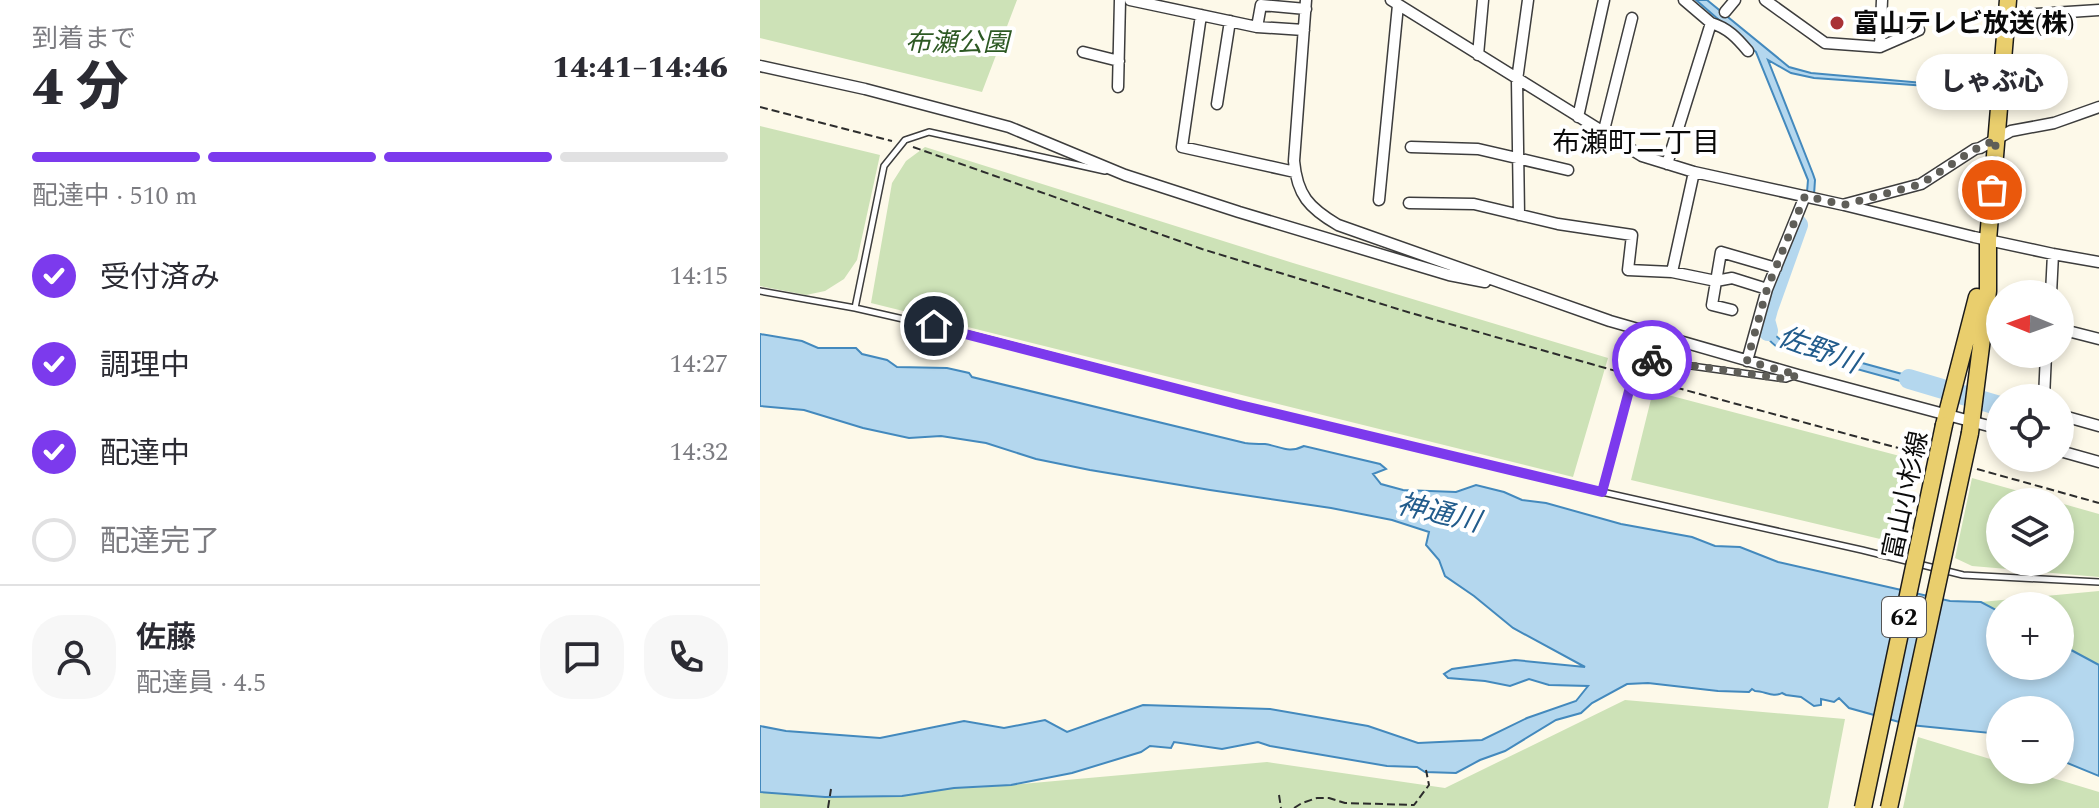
<!DOCTYPE html>
<html lang="ja">
<head>
<meta charset="utf-8">
<style>
	:root { --surface:#fff; --page:#f7f7f7; --text:#2b2b33; --muted:#7c7c81; --line:#e1e1e2; --accent:#7c3aed }
	body { margin:0; font-family:Spectral,"Noto Sans JP",serif; background:var(--page); color:var(--text); height:100vh; display:flex; flex-direction:column; font-size:30px; white-space:nowrap }
	* { box-sizing:border-box; margin:0 }
	p { font-size:26px; color:var(--muted) }
	.icon { flex:none; width:44px; height:44px; fill:none; stroke:currentColor; stroke-width:2; stroke-linecap:round; stroke-linejoin:round }
	.map { position:relative; flex:1; overflow:hidden }
	.panel { display:flex; flex-direction:column; background:var(--surface); width:760px }
	.panel>* { flex:none }
	.needle { width:52px; rotate:271deg }
	.controls { position:absolute; left:1226px; top:280px; display:grid; gap:16px }
	.controls a { display:grid; place-items:center; width:88px; height:88px; border-radius:50%; background:var(--surface); box-shadow:0 4px 12px #0003; font-size:40px }
	.pin { position:absolute; display:grid; place-items:center; width:68px; height:68px; color:#fff; margin:-34px; border:4px solid #fff; border-radius:50%; box-shadow:0 2px 8px #0007 }
	.courier { position:absolute; display:grid; place-items:center; width:80px; height:80px; margin:-40px; border:6px solid #7c3aed; border-radius:50%; background:#fff; color:#222; box-shadow:0 2px 10px #0007 }
	.bubble { position:absolute; height:56px; border-radius:28px; background:var(--surface); box-shadow:0 4px 12px #0003; font-size:26px; font-weight:800; line-height:56px; text-align:center }
	.head em { font-style:normal; font-weight:800 }
	.head div { display:flex; flex-direction:column-reverse }
	.head { display:flex; align-items:center; justify-content:space-between; height:136px; padding:0 32px }
	h1 { font-size:52px; font-weight:800; line-height:60px }
	.bar { display:grid; grid-template-columns:repeat(4,1fr); gap:12px 8px; align-content:center; height:96px; padding:0 32px }
	.bar i { height:10px; border-radius:6px; background:var(--line) }
	.bar .active { background:var(--accent) }
	.bar p { grid-column:span 4 }
	.line { display:flex; align-items:center; gap:20px; padding:0 32px; border-top:2px solid var(--line) }
	.line div { flex:1 }
	.round { display:grid; place-items:center; flex:none; width:84px; height:84px; border-radius:32px; background:var(--page) }
	ol { padding:0 32px; list-style:none }
	li { display:flex; align-items:center; gap:24px; height:88px }
	li p { margin-inline-start:auto }
	li .icon { padding:8px; border-radius:50%; background:var(--accent); color:#fff; stroke-width:4 }
	li:last-child { color:var(--muted) }
	li i { width:44px; height:44px; border:4px solid var(--line); border-radius:50% }
	main { display:flex; flex:1; min-height:0 }
	.map>svg:first-child { display:block }
</style>
</head>
<body>
<main>
<section class="panel">
<div class="head"><div><h1>4 分</h1><p>到着まで</p></div><em>14:41–14:46</em></div>
<div class="bar"><i class="active"></i><i class="active"></i><i class="active"></i><i></i><p>配達中 · 510 m</p></div>
<ol>
<li><svg class="icon" aria-label="check" viewBox="0 0 24 24"><path d="M5 12l5 5 9-10"/></svg>受付済み<p>14:15</p></li>
<li><svg class="icon" aria-label="check" viewBox="0 0 24 24"><path d="M5 12l5 5 9-10"/></svg>調理中<p>14:27</p></li>
<li><svg class="icon" aria-label="check" viewBox="0 0 24 24"><path d="M5 12l5 5 9-10"/></svg>配達中<p>14:32</p></li>
<li><i></i>配達完了</li>
</ol>
<div class="line" style="height:144px"><a class="round"><svg class="icon" aria-label="person" viewBox="0 0 24 24"><circle cx="12" cy="8" r="4"/><path d="M4 21q1-7 8-7t8 7"/></svg></a><div><b>佐藤</b><p>配達員 · 4.5</p></div><a class="round"><svg class="icon" aria-label="chat" viewBox="0 0 24 24"><path d="M4 5h16v11H9l-5 4z"/></svg></a><a class="round"><svg class="icon" aria-label="phone" viewBox="0 0 24 24"><path d="M5 4h4l2 5-3 2q2 4 5 5l2-3 5 2v4C11 20 4 13 5 4z"/></svg></a></div>
</section>
<div class="map">
<svg width="1339" height="808" viewBox="0 0 1339 808">
	<rect width="100%" height="100%" fill="#fdf9e9"/>
	<path fill="#cde2b7" d="M0 0H257L222 92 0 38Z
		M0 126 120 155 97 260 84 279 65 291 46 295 0 286Z
		M165 147 533 263 848 358 813 477 111 303 132 183 146 161Z
		M893 391 1155 460 1137 543 871 480Z
		M1212 478 1297 502H1240V562H1300V503L1339 514V577L1212 566 1195 558Z
		M1339 591V665L1300 644V606H1240V612L1221 602Z
		M865 700 1085 719 1068 808H0V792L65 797 142 796 194 788 227 787 507 762 685 788Z
		M1158 737 1240 762V770H1266L1339 792V808H1143Z"/>
	<path fill="#b4d7ee" stroke="#4389bd" stroke-width="2" d="M936 0H947L1029 67 1051 73 1208 87 1209 85 1212 88 1209 92 1196 88 1054 78 1031 73 1008 60 1053 174 1055 180 1054 195 1047 192 1048 180 996 52Z
		M1005 305H1012C1008 320 1008 331 1022 341L1175 383 1173 390 1017 347C999 333 1001 325 1005 305Z
		M0 334 42 341 58 348H96L102 354 127 360 137 367 187 368 209 373 212 377 485 443C492 444 499 444 505 444 520 446 528 454 544 446L620 464 626 469 613 474 621 484 643 490 696 492 716 485 744 492 762 500 786 503 861 524 932 537 955 546 980 547 1018 562 1106 582 1190 601 1221 602 1240 612V666H1300V644L1339 665V776L1300 760V710H1240V734L1150 725 1089 708 1079 698 1074 702 1061 699V705L1054 706 1041 697 1026 695 1022 693C1013 698 1005 691 995 691L992 689 989 692 958 691 888 683 867 684 832 703 821 713 796 720 745 751 720 760 696 773 665 772 657 767 627 766 510 746 498 742 462 749 414 742 411 748 390 746 381 752 312 773 251 785 194 788 142 796 65 797 0 792V726L26 731 120 738 204 721 244 728 285 720 307 732 383 705 510 709 608 726 658 743 722 740 767 718 816 701 828 686 789 685 769 679 750 686 725 681 688 678 684 674 692 669 755 660 825 667 753 628 714 596 685 576 679 560 666 545 669 532 632 520 571 508 450 490 330 470 276 459 226 443 181 436 149 438 103 428 44 410 0 406Z"/>
	<g fill="none" stroke-linecap="round" stroke-linejoin="round">
		<path stroke="#b4d7ee" stroke-width="20" d="M1186 87 1208 89 1251 87
			M1008 331 1005 320 1008 309 1038 225
			M1149 379 1240 406"/>
		<defs>
			<path id="service" d="M0 291 95 308 200 332 480 405 842 492 873 376 881 359 1026 379 1037 375
				M95 308 124 166 145 140 169 132 345 171
				M842 492 1102 550 1203 575 1339 582"/>
			<path id="minor" d="M370 0 497 27 544 30
				M546 0 534 161C537 195 549 208 578 225L850 321 1038 375 1240 429
				M631 0 882 156 934 172 1084 205 1214 237 1293 254 1339 262
				M1005 0 1065 43 1120 47 1122 0
				M965 12 975 0
				M441 15 422 147 535 172
				M1247 16 1339 10
				M951 23C968 28 977 38 988 51
				M497 27 501 5 546 9
				M1120 47 1159 30
				M323 52 359 61
				M718 55 723 0
				M0 66 105 89 249 127 365 175 479 212 689 275 725 282
				M358 87 360 0
				M457 104 470 21
				M818 117 844 0
				M843 134 872 18
				M651 147 718 149 808 170
				M907 164 951 23 924 0
				M619 200 638 5
				M649 203 714 204 798 224 872 235 868 270 912 272 956 281 972 278 1007 289
				M1086 204 1161 184 1215 149 1220 148 1251 131 1294 123 1339 107
				M759 215 757 80 768 0
				M912 272 934 172
				M1291 294 1293 254
				M972 310 952 305 961 252 1016 268
				M1300 329 1339 339
				M987 361 1007 289 1045 196
				M1284 398 1286 354
				M1300 415 1339 426
				M1300 451 1339 462"/>
			<path id="primary" d="M1184 425 1217 297
				M1210 433 1228 291V240L1248 0"/>
		</defs>
		<use href="#service" stroke="#3d3d3d" stroke-width="8"/>
		<use href="#minor" stroke="#3d3d3d" stroke-width="13"/>
		<use href="#primary" stroke="#1b1b1b" stroke-width="19"/>
		<path stroke="#2c2c2c" stroke-width="2" stroke-dasharray="8 4" stroke-linecap="butt" d="M0 107 132 141
			M153 147 442 249 651 313 863 373
			M881 378 1164 455
			M1217 469 1339 503
			M519 795 521 808
			M68 808 71 789
			M534 808 542 803 557 798H569L585 803 654 805 669 785 666 770"/>
		<use href="#service" stroke="#fff" stroke-width="5"/>
		<use href="#minor" stroke="#fff" stroke-width="10"/>
		<use href="#primary" stroke="#e9ce6d" stroke-width="16"/>
		<defs>
			<path id="primary-bridge" d="M1103 808 1184 425
				M1129 808 1210 433"/>
		</defs>
		<use href="#primary-bridge" stroke="#1b1b1b" stroke-width="19" stroke-linecap="butt"/>
		<use href="#primary-bridge" stroke="#e9ce6d" stroke-width="16"/>
	</g>
	<g fill="none" stroke-linecap="round" stroke-linejoin="round">
		<path stroke="#5f5e58" stroke-width="8" stroke-dasharray="0 14.4" d="M892 360 1026 379 1038 375 987 361 1007 289 1045 196 1084 205 1161 184 1215 149 1220 148 1236 139 1232 190"/>
		<path stroke="#7c3aed" stroke-width="10" d="M174 326 480 405 842 492 873 376 881 359 892 360"/>
	</g>
	<circle fill="#a93235" stroke="#fff" stroke-width="3" cx="1077" cy="23" r="8"/>
	<g text-anchor="middle" stroke-width="8" stroke-linejoin="round" paint-order="stroke">
		<rect fill="#fff" stroke="#545454" stroke-width="2" x="1122" y="597" width="44" height="40" rx="6"/>
		<g font-size="24" font-weight="bold" fill="#0a0a0a">
			<text x="1144" y="625">62</text>
		</g>
		<g font-size="26" font-weight="bold" fill="#0a0a0a" stroke="#fff" text-anchor="start">
			<text x="1093" y="32">富山テレビ放送(株)</text>
		</g>
		<g font-size="26" font-style="italic" fill="#2d5923" stroke="#fff">
			<text x="197" y="51">布瀬公園</text>
		</g>
		<g font-size="26" fill="#0a0a0a" stroke="#fff">
			<text transform="translate(1145 495) rotate(-78)" y="9">富山小杉線</text>
		</g>
		<g font-size="28" fill="#0a0a0a" stroke="#fff">
			<text x="876" y="152">布瀬町二丁目</text>
		</g>
		<g font-size="28" font-style="italic" fill="#225c8c" stroke="#fff">
			<text transform="translate(1059 349) rotate(20)" y="10">佐野川</text>
			<text transform="translate(679 512) rotate(13)" y="10">神通川</text>
		</g>
	</g>
</svg>
<div class="controls">
<a><svg class="needle" viewBox="-14 -14 28 28"><path d="M0-13l5 13h-10z" fill="#e53935"/><path d="M0 13l5-13h-10z" fill="#7c7c81"/></svg></a>
<a><svg class="icon" aria-label="locate" viewBox="0 0 24 24"><circle cx="12" cy="12" r="6"/><path d="M12 2v4M12 18v4M2 12h4M18 12h4"/></svg></a>
<a><svg class="icon" aria-label="layers" viewBox="0 0 24 24"><path d="M12 4l9 5-9 5-9-5zM3 14l9 5 9-5"/></svg></a>
<a>+</a>
<a>−</a>
</div>
<div class="pin" style="left:1232px;top:190px;background:#ea580c"><svg class="icon" aria-label="bag" viewBox="0 0 24 24"><path d="M5 8h14l-1 12H6zM9 8a3 3 0 0 1 6 0"/></svg></div>
<div class="pin" style="left:174px;top:326px;background:#1f2937"><svg class="icon" aria-label="home" viewBox="0 0 24 24"><path d="M3 11l9-7 9 7M6 9v11h12V9"/></svg></div>
<div class="courier" style="left:892px;top:360px"><svg class="icon" aria-label="bike" viewBox="0 0 24 24"><circle cx="6" cy="16" r="4"/><circle cx="18" cy="16" r="4"/><path d="M6 16l4-8h5l3 8M10 8l3 8H6M13 5h3"/></svg></div>
<div class="bubble" style="left:1156px;top:54px;width:152px">しゃぶ心</div>
</div>
</main>
</body>
</html>
